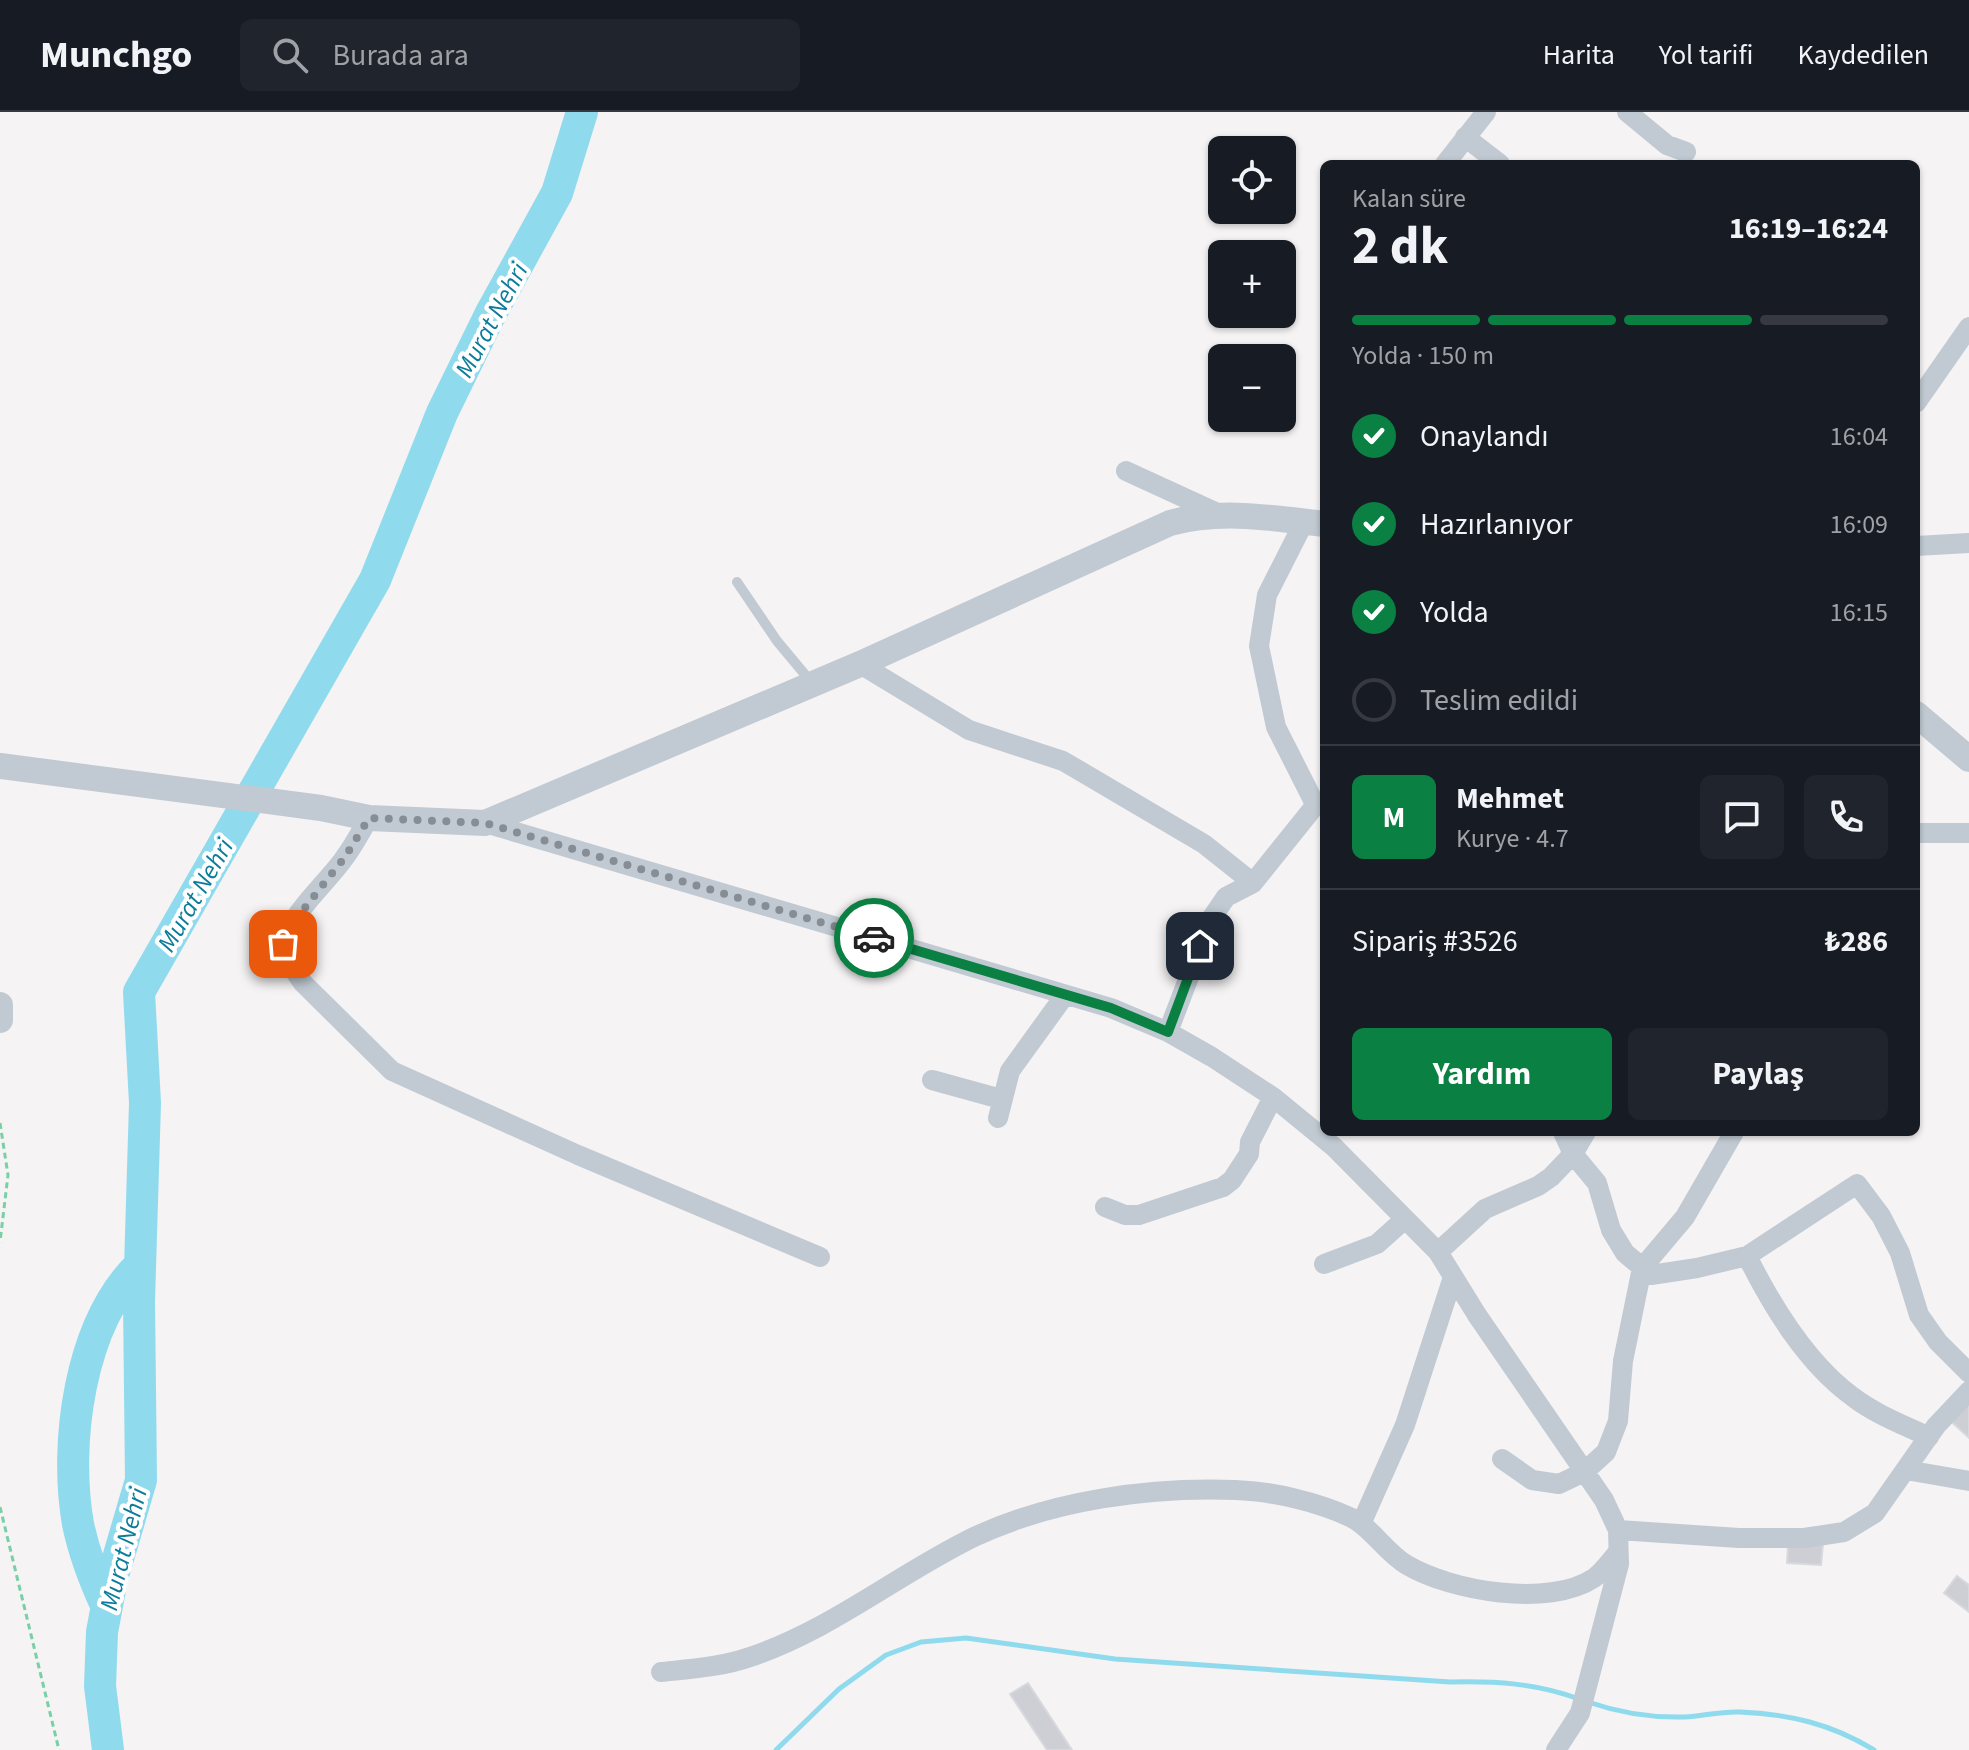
<!DOCTYPE html>
<html lang="tr">
<head>
<meta charset="utf-8">
<style>
	:root { --surface:#171b24; --page:#20242c; --text:#f1f3f6; --muted:#9ea1a6; --line:#363941; --accent:#0b8043 }
	body { margin:0; font-family:"Source Sans 3",sans-serif; background:var(--page); color:var(--text); height:100vh; display:flex; flex-direction:column; font-size:30px; white-space:nowrap }
	* { box-sizing:border-box; margin:0 }
	p { font-size:26px; color:var(--muted) }
	.icon { flex:none; width:44px; height:44px; fill:none; stroke:currentColor; stroke-width:2; stroke-linecap:round; stroke-linejoin:round }
	.map { position:relative; flex:1; overflow:hidden }
	.drawer { position:absolute; left:1320px; top:48px; width:600px; height:976px; display:flex; flex-direction:column; background:var(--surface); border-radius:12px; box-shadow:0 2px 6px #0004 }
	.drawer>* { flex:none }
	.fabs { position:absolute; left:1208px; top:24px; display:grid; gap:16px }
	.fabs a { display:grid; place-items:center; width:88px; height:88px; border-radius:12px; background:var(--surface); box-shadow:0 2px 6px #0004; font-size:40px }
	.pin { position:absolute; display:grid; place-items:center; width:68px; height:68px; color:#fff; margin:-34px; border-radius:16px; box-shadow:0 4px 12px #0006 }
	.courier { position:absolute; display:grid; place-items:center; width:80px; height:80px; margin:-40px; border:6px solid #0b8043; border-radius:50%; background:#fff; color:#222; box-shadow:0 2px 10px #0007 }
	.head em { font-style:normal; font-weight:700 }
	.head div { display:flex; flex-direction:column-reverse }
	.head { display:flex; align-items:center; justify-content:space-between; height:136px; padding:0 32px }
	h1 { font-size:52px; font-weight:700; line-height:60px }
	.bar { display:grid; grid-template-columns:repeat(4,1fr); gap:12px 8px; align-content:center; height:96px; padding:0 32px }
	.bar i { height:10px; border-radius:6px; background:var(--line) }
	.bar .active { background:var(--accent) }
	.bar p { grid-column:span 4 }
	.line { display:flex; align-items:center; gap:20px; padding:0 32px; border-top:2px solid var(--line) }
	.line div { flex:1 }
	.round { display:grid; place-items:center; flex:none; width:84px; height:84px; border-radius:12px; background:var(--page) }
	ol { padding:0 32px; list-style:none }
	li { display:flex; align-items:center; gap:24px; height:88px }
	li p { margin-inline-start:auto }
	li .icon { padding:8px; border-radius:50%; background:var(--accent); color:#fff; stroke-width:4 }
	li:last-child { color:var(--muted) }
	li i { width:44px; height:44px; border:4px solid var(--line); border-radius:50% }
	.primary-button { display:flex; gap:16px; margin-top:auto; padding:16px 32px }
	.primary-button a { flex:1; height:92px; border-radius:12px; background:var(--accent); color:#fff; font-size:32px; font-weight:700; line-height:92px; text-align:center }
	.primary-button a+a { background:var(--page); color:var(--text) }
	header { display:flex; align-items:center; gap:48px; box-sizing:border-box; height:112px; padding:0 40px; background:var(--surface); border-bottom:2px solid var(--line) }
	header strong { font-size:38px }
	nav { display:flex; gap:44px; margin-inline-start:auto; font-size:28px }
	.search { width:560px; height:72px; background:var(--page); display:flex; align-items:center; gap:20px; box-sizing:border-box; padding:0 28px; border-radius:12px; color:var(--muted); font-size:30px }
	.map>svg:first-child { display:block }
</style>
</head>
<body>
<header>
<strong>Munchgo</strong>
<div class="search"><svg class="icon" aria-label="search" viewBox="0 0 24 24"><circle cx="10" cy="10" r="6"/><path d="M15 15l6 6"/></svg>Burada ara</div>
<nav><a>Harita</a><a>Yol tarifi</a><a>Kaydedilen</a></nav>
</header>
<div class="map">
<svg width="1969" height="1638" viewBox="0 0 1969 1638">
	<rect width="100%" height="100%" fill="#f5f3f3"/>
	<g fill="none" stroke-linecap="round" stroke-linejoin="round">
		<path stroke="#90daee" stroke-width="5" d="M1588 1590C1620 1601 1652 1606 1685 1605 1703 1604 1722 1599 1740 1600 1789 1602 1832 1612 1874 1638
			M776 1638 839 1577 886 1543 921 1530 966 1526 1115 1547 1450 1570C1495 1569 1536 1571 1579 1587"/>
		<path stroke="#90daee" stroke-width="32" d="M106 1493C94 1467 84 1441 78 1412 64 1332 79 1212 140 1153
			M108 1638 100 1574 102 1520 112 1467 141 1368 139 1189 145 991 139 880 375 468 442 301 490 203 557 81 582 0"/>
	</g>
	<path fill="#cdcfd5" stroke="#d7d9de" stroke-width="2" d="M1969 1291V1326L1943 1302Z
		M1789 1418 1824 1421 1821 1453 1787 1451Z
		M1957 1464 1969 1473V1500L1944 1481Z
		M1028 1571 1072 1638H1047L1010 1582Z"/>
	<g fill="none" stroke-linecap="round" stroke-linejoin="round">
		<path stroke="#7ad0a6" stroke-width="3" stroke-dasharray="6 4" stroke-linecap="butt" d="M0 1011 8 1063 0 1130
			M0 1395 59 1638"/>
		<path stroke="#c1cad2" stroke-width="10" d="M737 470 777 529 812 571"/>
		<path stroke="#c1cad2" stroke-width="20" d="M1627 0 1667 33 1686 40
			M1465 25 1500 52
			M1445 52 1486 0
			M1916 291 1969 215
			M1126 359 1222 403
			M1916 434 1969 431
			M860 552 969 618 1063 649 1204 732 1253 771
			M369 706C361 719 354 733 345 745 326 773 284 805 282 841L303 871 392 959 578 1043 820 1145
			M485 711 1111 896 1168 920 1212 945 1273 985 1334 1035 1438 1140 1477 1203 1604 1388 1618 1418 1619 1452 1580 1601 1556 1638
			M1916 721H1969
			M1168 920 1211 807 1226 785 1253 771 1314 695 1313 688 1276 615 1259 534 1267 483 1304 410
			M932 968 1001 987
			M998 1006 1010 959 1065 883
			M1563 1020 1573 1042 1597 1071 1611 1118 1625 1141 1651 1163 1697 1156 1747 1144 1857 1072 1881 1104 1900 1141 1919 1203 1938 1230 1969 1261
			M1105 1095 1125 1103H1139L1223 1075 1232 1068 1249 1042 1250 1030 1273 985
			M1438 1140 1485 1097 1538 1074 1551 1065 1573 1042 1586 1020
			M1747 1144C1772 1194 1806 1251 1853 1285 1875 1302 1904 1313 1929 1325
			M1324 1152 1377 1132 1405 1107
			M1502 1347 1532 1368 1559 1372 1584 1360 1606 1340 1618 1309 1623 1249 1642 1156 1685 1105 1734 1020
			M1906 1358 1969 1369
			M1361 1412 1405 1313 1453 1165
			M1618 1418 1739 1426H1804L1844 1420 1875 1401 1936 1314 1969 1279
			M661 1560C690 1557 722 1555 750 1545 831 1518 898 1462 974 1425 1053 1388 1149 1375 1235 1378 1272 1379 1318 1390 1352 1406 1372 1416 1386 1441 1407 1453 1451 1479 1549 1496 1594 1466 1603 1460 1611 1448 1618 1440"/>
		<path stroke="#c1cad2" stroke-width="26" d="M1916 602 1969 647
			M0 654 321 696 369 706 485 711 860 552 1170 411C1221 397 1272 406 1324 412
			M0 893V908"/>
	</g>
	<g fill="none" stroke-linecap="round" stroke-linejoin="round">
		<path stroke="#868d94" stroke-width="8" stroke-dasharray="0 14.4" d="M283 832 296 807 345 745 369 706 485 711 874 826"/>
		<path stroke="#0b8043" stroke-width="10" d="M874 826 1111 896 1168 920 1200 834"/>
	</g>
	<g text-anchor="middle" stroke-width="8" stroke-linejoin="round" paint-order="stroke">
		<g font-size="26" font-style="italic" fill="#0c7c9b" stroke="#fff">
			<text transform="translate(491 208) rotate(-62)" y="9">Murat Nehri</text>
			<text transform="translate(195 783) rotate(-60)" y="9">Murat Nehri</text>
			<text transform="translate(123 1437) rotate(-76)" y="9">Murat Nehri</text>
		</g>
	</g>
</svg>
<div class="fabs">
<a><svg class="icon" aria-label="locate" viewBox="0 0 24 24"><circle cx="12" cy="12" r="6"/><path d="M12 2v4M12 18v4M2 12h4M18 12h4"/></svg></a>
<a>+</a>
<a>−</a>
</div>
<div class="pin" style="left:283px;top:832px;background:#ea580c"><svg class="icon" aria-label="bag" viewBox="0 0 24 24"><path d="M5 8h14l-1 12H6zM9 8a3 3 0 0 1 6 0"/></svg></div>
<div class="pin" style="left:1200px;top:834px;background:#1f2937"><svg class="icon" aria-label="home" viewBox="0 0 24 24"><path d="M3 11l9-7 9 7M6 9v11h12V9"/></svg></div>
<div class="courier" style="left:874px;top:826px"><svg class="icon" aria-label="car" viewBox="0 0 24 24"><path d="M5 17H2v-5l4-1 3-4h7l3 4 3 1v5h-3M9 17h6M6 11h13"/><circle cx="7" cy="17" r="2"/><circle cx="17" cy="17" r="2"/></svg></div>
<section class="drawer">
<div class="head"><div><h1>2 dk</h1><p>Kalan süre</p></div><em>16:19–16:24</em></div>
<div class="bar"><i class="active"></i><i class="active"></i><i class="active"></i><i></i><p>Yolda · 150 m</p></div>
<ol>
<li><svg class="icon" aria-label="check" viewBox="0 0 24 24"><path d="M5 12l5 5 9-10"/></svg>Onaylandı<p>16:04</p></li>
<li><svg class="icon" aria-label="check" viewBox="0 0 24 24"><path d="M5 12l5 5 9-10"/></svg>Hazırlanıyor<p>16:09</p></li>
<li><svg class="icon" aria-label="check" viewBox="0 0 24 24"><path d="M5 12l5 5 9-10"/></svg>Yolda<p>16:15</p></li>
<li><i></i>Teslim edildi</li>
</ol>
<div class="line" style="height:144px"><b class="round" style="background:var(--accent);color:#fff">M</b><div><b>Mehmet</b><p>Kurye · 4.7</p></div><a class="round"><svg class="icon" aria-label="chat" viewBox="0 0 24 24"><path d="M4 5h16v11H9l-5 4z"/></svg></a><a class="round"><svg class="icon" aria-label="phone" viewBox="0 0 24 24"><path d="M5 4h4l2 5-3 2q2 4 5 5l2-3 5 2v4C11 20 4 13 5 4z"/></svg></a></div>
<div class="line" style="height:104px"><div>Sipariş #3526</div><b>₺286</b></div>
<div class="primary-button"><a>Yardım</a><a>Paylaş</a></div>
</section>
</div>
</body>
</html>
